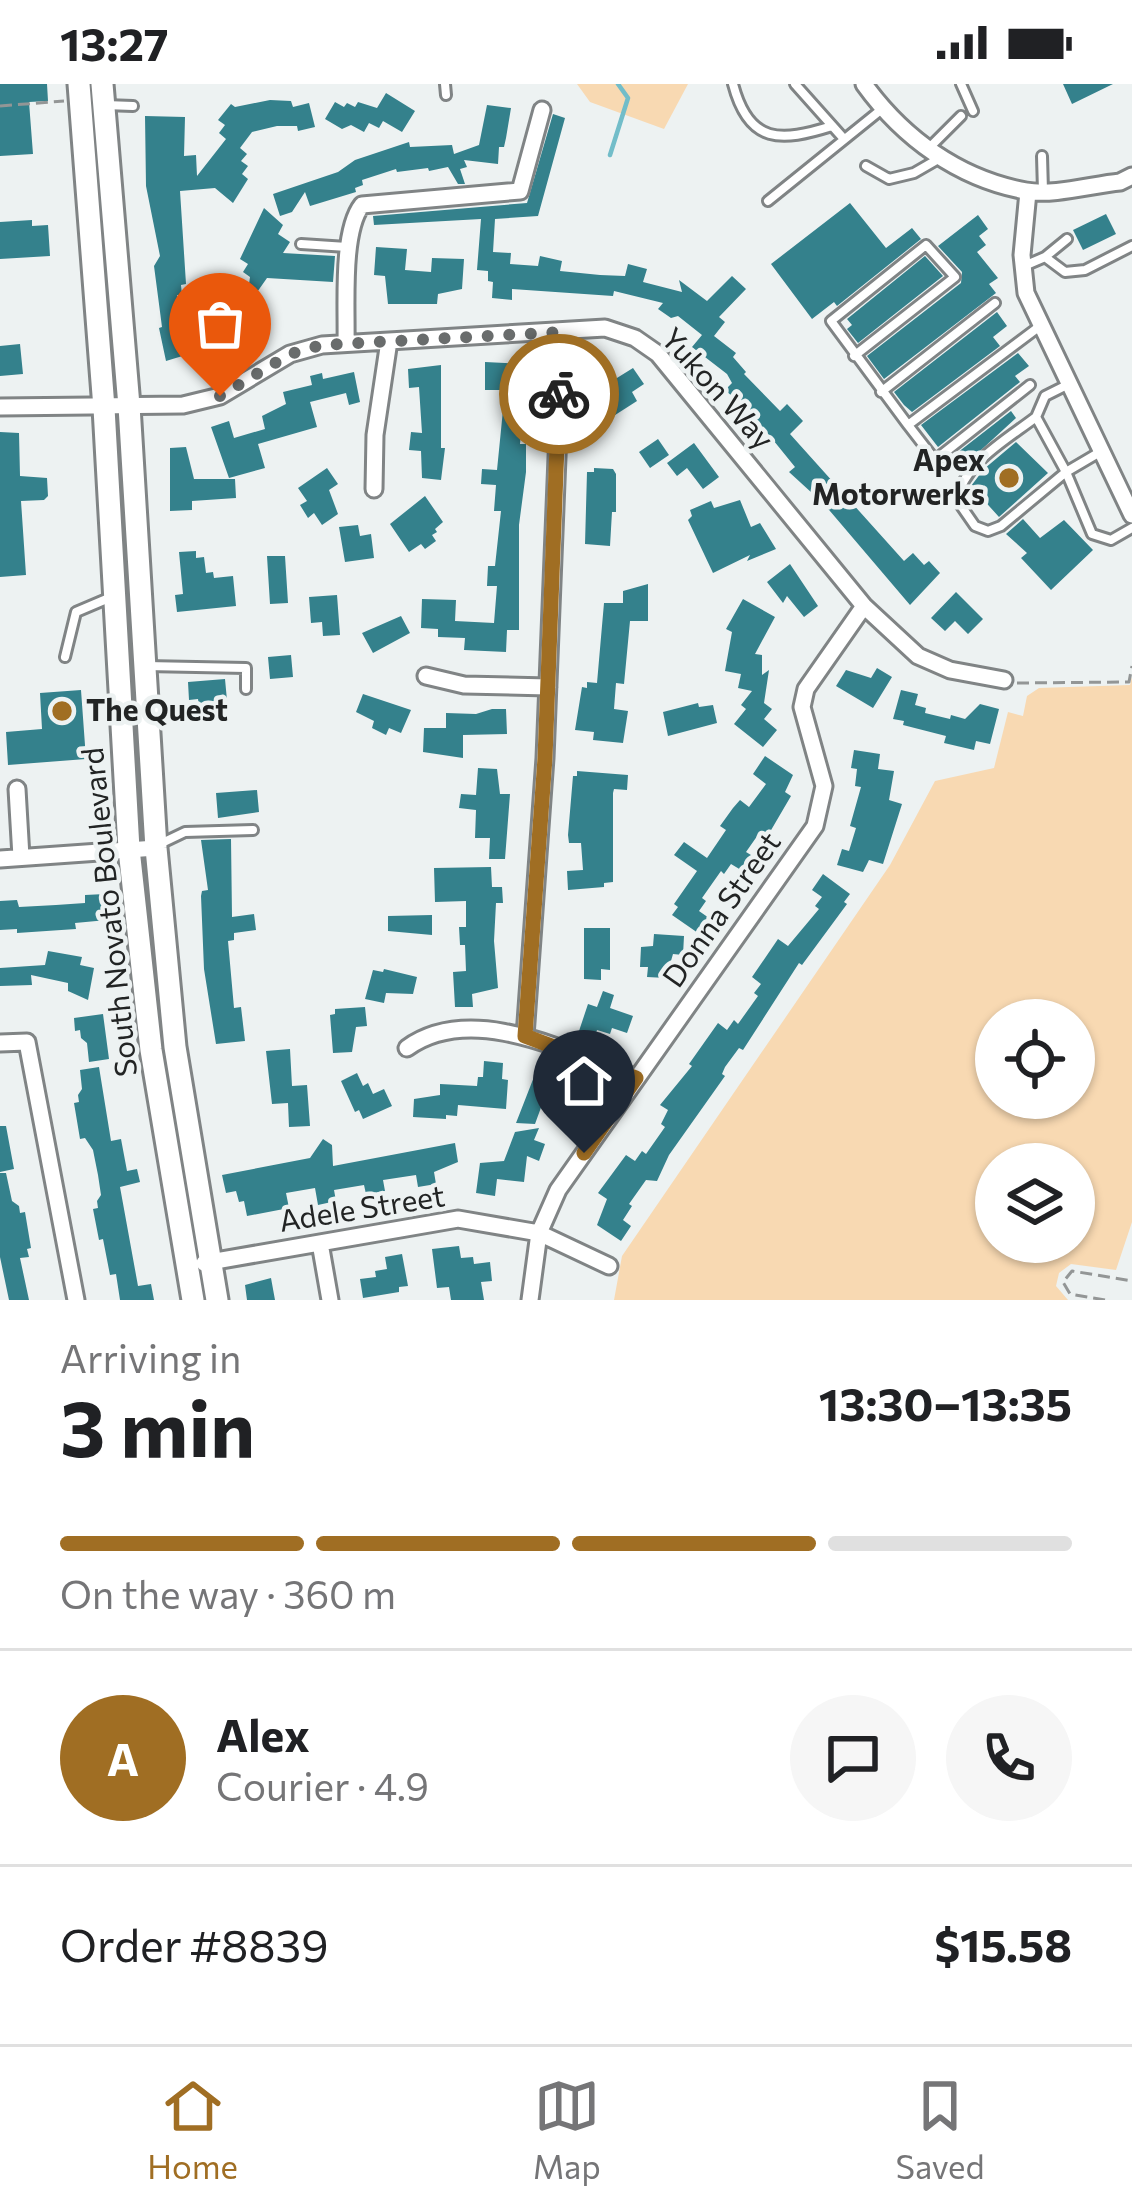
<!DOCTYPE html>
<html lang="en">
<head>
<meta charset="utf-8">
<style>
	:root { --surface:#fff; --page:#f6f6f6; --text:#202124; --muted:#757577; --line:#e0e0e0; --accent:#a06e23 }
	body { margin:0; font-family:Commissioner,sans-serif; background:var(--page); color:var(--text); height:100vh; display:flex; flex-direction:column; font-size:45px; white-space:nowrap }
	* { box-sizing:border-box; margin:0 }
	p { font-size:39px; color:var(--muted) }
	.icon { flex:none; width:66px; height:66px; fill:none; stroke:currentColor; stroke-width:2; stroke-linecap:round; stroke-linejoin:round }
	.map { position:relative; height:1216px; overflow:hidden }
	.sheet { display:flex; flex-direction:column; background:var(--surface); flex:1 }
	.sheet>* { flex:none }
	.controls { position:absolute; left:975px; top:915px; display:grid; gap:24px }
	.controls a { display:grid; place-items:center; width:120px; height:120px; border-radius:50%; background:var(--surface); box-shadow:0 3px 9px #0004; font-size:60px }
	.pin { position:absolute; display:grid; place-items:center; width:102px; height:102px; color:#fff; margin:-123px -51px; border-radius:50% 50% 50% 0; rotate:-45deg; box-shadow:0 0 12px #0007 }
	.pin .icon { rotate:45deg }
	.courier { position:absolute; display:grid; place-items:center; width:120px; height:120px; margin:-60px; border:9px solid #a06e23; border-radius:50%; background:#fff; color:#222; box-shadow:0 3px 15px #0007 }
	.head em { font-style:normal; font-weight:700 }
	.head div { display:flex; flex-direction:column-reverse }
	.head { display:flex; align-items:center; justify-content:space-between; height:204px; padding:0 60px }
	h1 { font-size:78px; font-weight:700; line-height:90px }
	.bar { display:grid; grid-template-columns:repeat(4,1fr); gap:18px 12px; align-content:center; height:144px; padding:0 60px }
	.bar i { height:15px; border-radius:9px; background:var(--line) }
	.bar .selected { background:var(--accent) }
	.bar p { grid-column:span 4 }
	.line { display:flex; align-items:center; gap:30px; padding:0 60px; border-top:3px solid var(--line) }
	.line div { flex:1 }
	.round { display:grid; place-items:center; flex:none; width:126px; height:126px; border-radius:63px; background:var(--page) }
	.status { display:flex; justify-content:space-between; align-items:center; height:84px; padding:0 60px; background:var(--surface); direction:ltr }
	.status svg { height:33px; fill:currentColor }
	.tabs { display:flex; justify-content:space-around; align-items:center; height:168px; border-top:3px solid var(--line); background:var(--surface); font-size:33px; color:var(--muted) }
	.tabs a { display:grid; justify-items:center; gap:6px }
	.tabs .selected { color:var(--accent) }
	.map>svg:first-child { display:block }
</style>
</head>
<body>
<div class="status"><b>13:27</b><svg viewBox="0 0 49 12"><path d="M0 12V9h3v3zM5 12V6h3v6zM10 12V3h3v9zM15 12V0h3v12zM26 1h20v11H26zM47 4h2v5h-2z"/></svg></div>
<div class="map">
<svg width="1132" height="1216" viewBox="0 0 1132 1216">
	<rect width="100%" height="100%" fill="#edf2f2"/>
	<path fill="#f8d9b2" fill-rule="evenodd" d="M577 0H688L664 45 590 18Z
		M1132 593V1138L1116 1186 1071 1180 1059 1189 1056 1202 1068 1216H614L622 1172 890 781 935 697 994 684 1008 628 1023 632 1027 612 1039 604 1130 601ZM996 936H1074V1014H996ZM996 1080H1074V1158H996Z"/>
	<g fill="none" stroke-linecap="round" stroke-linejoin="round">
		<path stroke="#72bdc9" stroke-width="4.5" d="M610 71 628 14 618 0"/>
	</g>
	<path fill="#34818c" d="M0 0H47L48 17 29 18 33 70 0 72Z
		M1063 0H1113L1072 20Z
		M386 9 415 27 402 48 383 37 379 44 369 39 364 48 351 41 342 45 325 35 335 18 344 23 347 19 355 23 358 18 377 24Z
		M270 16 291 17 293 23 309 19 315 43 298 47 297 42H277L252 48 240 64 247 70 241 77 248 82 242 90 248 95 233 119 215 104 180 107 186 200 181 201 182 211H177L187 241 175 231 189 270 166 277 159 244 162 243 154 182 160 172 146 102 145 32 185 33 184 72 196 71 197 92 226 55 219 49 225 41 218 36 231 20 235 23Z
		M487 21 511 24 506 54 504 63H499L498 80 464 76 467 83 460 85 465 100H458L448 83 429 87 428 84 397 88 396 85 362 96 363 101 355 104 356 108 310 122 305 108 292 128 280 132 273 110 338 88 355 76 409 58 410 63 452 61 454 70 479 61Z
		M553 30 565 34 538 132 495 135 493 168 511 169 510 180 538 182 540 172 562 177 560 187 600 191 625 192 628 180 647 185 643 198 682 208 679 196 707 217 732 192 746 205 719 233 725 238 714 252 736 269 733 273 746 288 744 290 780 327 787 320 803 337 790 350 904 477 913 469 924 481 929 477 940 489 910 521 824 420 789 388 795 383 765 346 762 349 752 338 757 334 725 306 732 299 727 290 692 263 702 251 678 232 671 234 658 225 663 219 614 207 613 212 512 205V216L492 214 493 198 488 197V187L477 186 481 135 374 141 373 132 527 119Z
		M850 119 886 164 912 144 921 155 837 222 834 218 812 235 771 180Z
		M264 124 283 141 278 150 290 158 283 169 335 172 333 198 267 194 253 214 264 224 221 270 200 252 249 200 250 193 243 188 248 180 240 175Z
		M1106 130 1116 150 1083 166 1073 146Z
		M978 131 988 145 979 152 986 161 977 168 998 194 989 200 996 209 884 295 867 272 961 199 962 188 938 162Z
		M32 136V142L48 141 50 172 0 175V138Z
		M376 163 407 165 405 186 431 188 432 174 464 175 462 205 438 210 437 220H388L385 192 374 191Z
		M925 172 943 192 858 259 847 245 852 241 847 235Z
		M997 228 1007 242 993 253 1000 262 912 328 904 321 894 308Z
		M20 260 23 290 0 292V262Z
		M1018 269 1029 282 1015 292 1020 298 938 363 921 341Z
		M485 278 528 280 520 360H526V388L519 441V546H507L506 568 464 566 465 554 438 553V545L421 544 422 515 456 516 455 537 494 539 497 502H487L488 482H495L501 427H494L496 401 481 400 482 385 497 386 505 306H485Z
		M441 281V364H445L441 396 422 394 421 367 409 366 411 348 422 349 419 303 409 304 408 285Z
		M633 284 644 300 632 308 637 317 612 333 596 307Z
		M354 288 360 318 349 321 346 309 310 318 317 343 258 360 265 384 229 394 211 343 229 337 234 354 265 345 262 332 286 320 283 308 312 301 310 292 322 289 323 295Z
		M1011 327 1016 334 957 388 948 376Z
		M0 348 19 349 20 392 47 394 48 412 44 416 21 417 26 491 0 493Z
		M658 355 669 371 650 384 639 368Z
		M1016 358 1048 389 999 433 971 402 984 385Z
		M694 359 719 393 703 405 687 384 677 392 667 379Z
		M186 363 194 395H235L236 414 192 417V426L170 427V364Z
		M327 384 338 400 329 406 338 430 322 441 314 429 308 434 300 421 307 417 298 404Z
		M594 384 613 385 616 390V428H612L610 462 585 460 587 388H594Z
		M425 412 443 438 435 445 437 448 432 451 436 457 425 465 421 460 409 468 390 440Z
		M740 416 751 443 760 439 776 465 747 477 750 471 713 489 688 436 692 432 690 426 711 417 714 424Z
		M1023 435 1040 454 1064 436 1093 466 1051 506 1021 474 1027 469 1006 450Z
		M358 441 360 452 371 450 374 474 345 478 339 443Z
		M196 467V474L204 473 206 489 213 488 214 494 233 492 236 522 177 528 175 511 183 510 179 468Z
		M267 472H285L288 519 270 520Z
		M790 480 818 522 804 533 787 512 783 519 767 498Z
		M648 500V537H630L624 600 616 599 614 625 628 627 623 659 593 656 594 648 575 646 582 603 587 604V598L597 599 604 519H623V507Z
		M956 508 983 535 968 550 955 537 945 547 931 534Z
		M337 511 340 551 323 552 322 538 311 539 309 513Z
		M743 515 775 533 755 570 762 571V591L769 586 764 619 772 625 764 635 777 646 763 663 734 640 746 625 741 621 752 607 738 604 741 590 725 587 732 548 726 545Z
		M401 532 410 549 373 569 362 549Z
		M291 571 293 593 270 595 268 573Z
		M877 584 892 593 873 624 836 602 846 586 871 594Z
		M225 595 228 627 200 630 198 615 189 616 188 598Z
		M81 606 86 675 8 681 6 648 42 645 40 609Z
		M901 606 918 610 915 621 926 624 925 629 950 635 951 631 965 635 980 620 999 625 990 660 976 657 974 666 944 659 946 652 903 641 904 637 893 635Z
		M363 610 411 626 401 649 389 644 386 651 372 644 374 637 356 628Z
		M698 619 699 623 713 621 717 639 668 652 663 628Z
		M492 625H506L507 650 463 651V674L423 668 424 644H446V629L476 630Z
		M854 666 880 670 878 685 894 687 889 716 902 720 883 780 869 776 863 788 837 781 842 765 849 767 856 744 850 742 861 703 855 702 857 685 851 684Z
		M765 672 793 691 785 708 791 712 767 753 760 748 746 768 751 771 741 786 731 780 724 790 721 787 702 814 706 817 699 827 709 834 698 849 672 831 678 823 674 820 697 787 674 771 684 758 707 774 726 746 720 742 733 724 740 716 749 723 766 700 753 690Z
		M478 684 497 685 500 710H510L505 775H489L490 754H475L476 726 459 724 461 710 476 711Z
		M577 687 628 691 627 706 614 705 613 709V798L604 799V803L568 806 567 787 583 786 581 759H569L568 751 573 692H577Z
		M257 706 259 728 218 734 216 709Z
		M231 755 232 833 254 830 256 846 234 849V856L228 857 234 924 241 923 245 957 216 960 204 885 201 812 202 807 208 806 201 756Z
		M491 783 492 803H502L503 819H496L494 857 498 904 472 910 473 923H455L453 888 466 887 465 861H460L459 843H466V817L435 818 434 784Z
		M823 790 850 810 844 818 847 820 802 881 799 879 743 966 739 964 725 983 722 990 725 992 669 1071 657 1097 646 1096 629 1120 632 1122 623 1136 631 1142 621 1157 597 1141 607 1115 598 1109 626 1071 635 1077 642 1067 646 1070 665 1043 661 1040 668 1026 660 1021 692 982 689 980 718 939 727 946 734 936 738 940 758 912 754 909 761 900 752 893 778 855 788 862 819 825 815 822 822 813 812 806Z
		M105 810 107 836 75 839 76 845 17 849V845L0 846V817L17 816 19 823 56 821 85 819V811Z
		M432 831V851L388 847V832Z
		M584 844H610V886L601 885V896L584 895Z
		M654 850 684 852 683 871 673 870 666 894 647 893 648 883H640L641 863 653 862Z
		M48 867 82 873 80 881 94 884 88 916 68 907V899L31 891 32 901 0 902V884L45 881Z
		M384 885 417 893 413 910 386 909 384 919 365 915 373 886 383 888Z
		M603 907 614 911 610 924 633 932 627 949 612 944 610 950 597 946 594 956 578 950 588 920 597 923Z
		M365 923 367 942 356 943 352 968 333 969 330 931 335 930V925Z
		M103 930 109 975 89 978 87 959 81 954 80 946 75 947 74 934Z
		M290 965 292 1002 307 1001 310 1042 289 1043 288 1019 272 1020 266 967Z
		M484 977 503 979 502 995 508 996 506 1025 458 1021 457 1032 446 1031V1035L413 1033 414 1015 440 1011V1000L477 1002 478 993H483Z
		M539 980 557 987 553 997 576 1011 569 1028 543 1018 535 1040 516 1039Z
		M99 983 111 1057 121 1055 127 1087 137 1085 140 1098 120 1103 138 1202 151 1200 154 1216H120L116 1190 110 1191 103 1155 99 1156 93 1125 98 1124 97 1117 101 1111 98 1091 93 1066 85 1054 80 1055 74 1019 79 1018 78 1011 82 1005 80 986Z
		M357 989 363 1002 368 999 373 1010 384 1005 392 1022 363 1035 359 1026 355 1028 341 997Z
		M0 1042H6L14 1085 0 1088Z
		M539 1044 534 1056 545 1060 539 1077 527 1072 524 1098 497 1095 495 1112 476 1109 480 1079 504 1077 515 1048Z
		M323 1055 332 1061 333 1082 455 1059 458 1078 434 1088 436 1100 418 1103 416 1091 383 1096 385 1107 366 1110 364 1101 334 1106 336 1117 318 1121 315 1104 286 1109 289 1124 247 1132 244 1117 239 1118 236 1107 226 1109 222 1091 310 1074Z
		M0 1089H6L12 1117 19 1122 20 1129 25 1128 31 1164 27 1165 29 1173 20 1174 29 1216H9L0 1173Z
		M459 1162 461 1174 473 1173 474 1180 490 1178 492 1197 481 1198 484 1216H451L449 1203 437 1204 432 1165Z
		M402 1170 408 1202 399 1203V1208L363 1214 360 1195 376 1193 375 1187 387 1185 385 1173Z
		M271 1194 275 1216H247L245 1201Z"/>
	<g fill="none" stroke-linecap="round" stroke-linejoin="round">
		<defs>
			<path id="lane" d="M445 0 446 11
				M733 0C749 61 781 58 832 42
				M795 0 844 55
				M961 0 973 27
				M105 21 133 22
				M929 64 961 32
				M1042 72 1043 107
				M866 82 889 95 914 89 940 74
				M768 117 882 25
				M301 160 347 163
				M1045 173 1065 188 1085 186 1132 162
				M1024 182 1045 173 1067 155
				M854 272 955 193 926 161 831 237 908 341 1040 242
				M1069 300 1045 312 1036 333 1066 388 1092 450 1111 456 1132 444
				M881 308 995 219
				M1036 333C1009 354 963 379 957 416L975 442 988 447 1001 442 1066 388 1100 368
				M908 341 935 376 1030 301
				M65 573 76 528 109 514
				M146 582 246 584V605
				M162 759 185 748 253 746"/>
			<path id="street" d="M864 0C903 54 959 95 1026 107 1053 112 1091 101 1120 98L1132 92
				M1028 108 1022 171 1026 209 1132 431
				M346 258C347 223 341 148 362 121L520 107 542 26
				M0 323 183 321 220 312 290 270 322 261 605 244 635 254 658 270 864 522 918 572 950 586 1004 596
				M374 405 375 351 389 257
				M426 592 464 601 548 603
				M17 705 21 773
				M0 775 156 764
				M525 952 545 674 562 248
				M0 959 27 958 76 1216
				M407 964C472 917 570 969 636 994
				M320 1159 330 1216
				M204 1179 458 1135 539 1149 609 1182
				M530 1216 539 1149 558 1106 815 742 824 702 802 623 806 605 864 522"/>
			<path id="secondary" d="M79 0 104 324 129 765 151 966 193 1216
				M102 0 129 322 156 764 175 963 217 1216"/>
		</defs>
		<use href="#lane" stroke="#808485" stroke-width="14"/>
		<use href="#street" stroke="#808485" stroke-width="21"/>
		<use href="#secondary" stroke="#808485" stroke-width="27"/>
		<path stroke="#939696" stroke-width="3" stroke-dasharray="12 6" stroke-linecap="butt" d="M0 22 64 17
			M1017 599 1129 598 1132 582
			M1105 1216 1070 1210 1063 1198 1072 1187 1132 1197"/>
		<use href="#lane" stroke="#fff" stroke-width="8"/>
		<use href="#street" stroke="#fff" stroke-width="15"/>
		<use href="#secondary" stroke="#fff" stroke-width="21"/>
	</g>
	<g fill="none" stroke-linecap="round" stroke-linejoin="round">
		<path stroke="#696c6c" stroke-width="12" stroke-dasharray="0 21.6" d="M220 312 290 270 322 261 562 248 559 310"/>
		<path stroke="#a06e23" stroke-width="15" d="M559 310 545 674 525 952 636 994 584 1069"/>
	</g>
	<g fill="#a06e23" stroke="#edf2f2" stroke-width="4.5">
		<circle cx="1009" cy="394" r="12"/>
		<circle cx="62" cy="627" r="12"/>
	</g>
	<g text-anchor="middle" stroke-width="9" stroke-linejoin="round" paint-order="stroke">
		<g font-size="30" fill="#222424" stroke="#edf2f2">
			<text transform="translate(717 305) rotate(48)" y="10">Yukon Way</text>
			<text transform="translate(722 826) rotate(-55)" y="10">Donna Street</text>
			<text transform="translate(110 828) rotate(-96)" y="10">South Novato Boulevard</text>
			<text transform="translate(362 1125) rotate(-9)" y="10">Adele Street</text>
		</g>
		<g font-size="30" font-weight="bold" fill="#222424" stroke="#edf2f2" text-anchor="end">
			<text x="985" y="387">Apex<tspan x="985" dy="34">Motorwerks</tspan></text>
			<text x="86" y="637" text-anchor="start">The Quest</text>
		</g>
	</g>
</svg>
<div class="controls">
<a><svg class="icon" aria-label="locate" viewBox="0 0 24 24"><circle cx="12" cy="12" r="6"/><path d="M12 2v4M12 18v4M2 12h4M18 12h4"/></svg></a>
<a><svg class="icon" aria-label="layers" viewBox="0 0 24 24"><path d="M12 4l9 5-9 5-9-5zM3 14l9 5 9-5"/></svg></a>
</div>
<div class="pin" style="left:220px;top:312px;background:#ea580c"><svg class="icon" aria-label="bag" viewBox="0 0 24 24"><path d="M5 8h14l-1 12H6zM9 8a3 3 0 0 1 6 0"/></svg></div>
<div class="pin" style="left:584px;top:1069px;background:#1f2937"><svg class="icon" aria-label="home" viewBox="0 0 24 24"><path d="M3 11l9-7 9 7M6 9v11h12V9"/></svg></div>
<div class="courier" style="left:559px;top:310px"><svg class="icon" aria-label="bike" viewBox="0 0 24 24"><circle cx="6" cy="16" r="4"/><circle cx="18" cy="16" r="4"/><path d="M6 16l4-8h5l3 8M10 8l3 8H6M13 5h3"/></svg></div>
</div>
<section class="sheet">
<div class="head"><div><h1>3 min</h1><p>Arriving in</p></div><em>13:30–13:35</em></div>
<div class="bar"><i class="selected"></i><i class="selected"></i><i class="selected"></i><i></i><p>On the way · 360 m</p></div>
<div class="line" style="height:216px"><b class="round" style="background:var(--accent);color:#fff">A</b><div><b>Alex</b><p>Courier · 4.9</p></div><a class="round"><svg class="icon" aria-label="chat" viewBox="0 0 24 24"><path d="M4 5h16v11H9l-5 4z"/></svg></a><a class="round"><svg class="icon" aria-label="phone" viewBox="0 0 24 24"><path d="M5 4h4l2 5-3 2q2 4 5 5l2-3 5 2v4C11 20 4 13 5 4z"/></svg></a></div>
<div class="line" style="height:156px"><div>Order #8839</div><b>$15.58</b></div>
</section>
<nav class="tabs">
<a class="selected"><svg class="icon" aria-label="home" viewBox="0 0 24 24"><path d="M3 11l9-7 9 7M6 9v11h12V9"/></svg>Home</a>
<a><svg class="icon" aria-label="map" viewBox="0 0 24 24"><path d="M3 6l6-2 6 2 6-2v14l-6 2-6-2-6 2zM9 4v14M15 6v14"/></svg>Map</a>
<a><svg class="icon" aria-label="saved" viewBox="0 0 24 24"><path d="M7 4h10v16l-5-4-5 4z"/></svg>Saved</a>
</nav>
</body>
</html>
